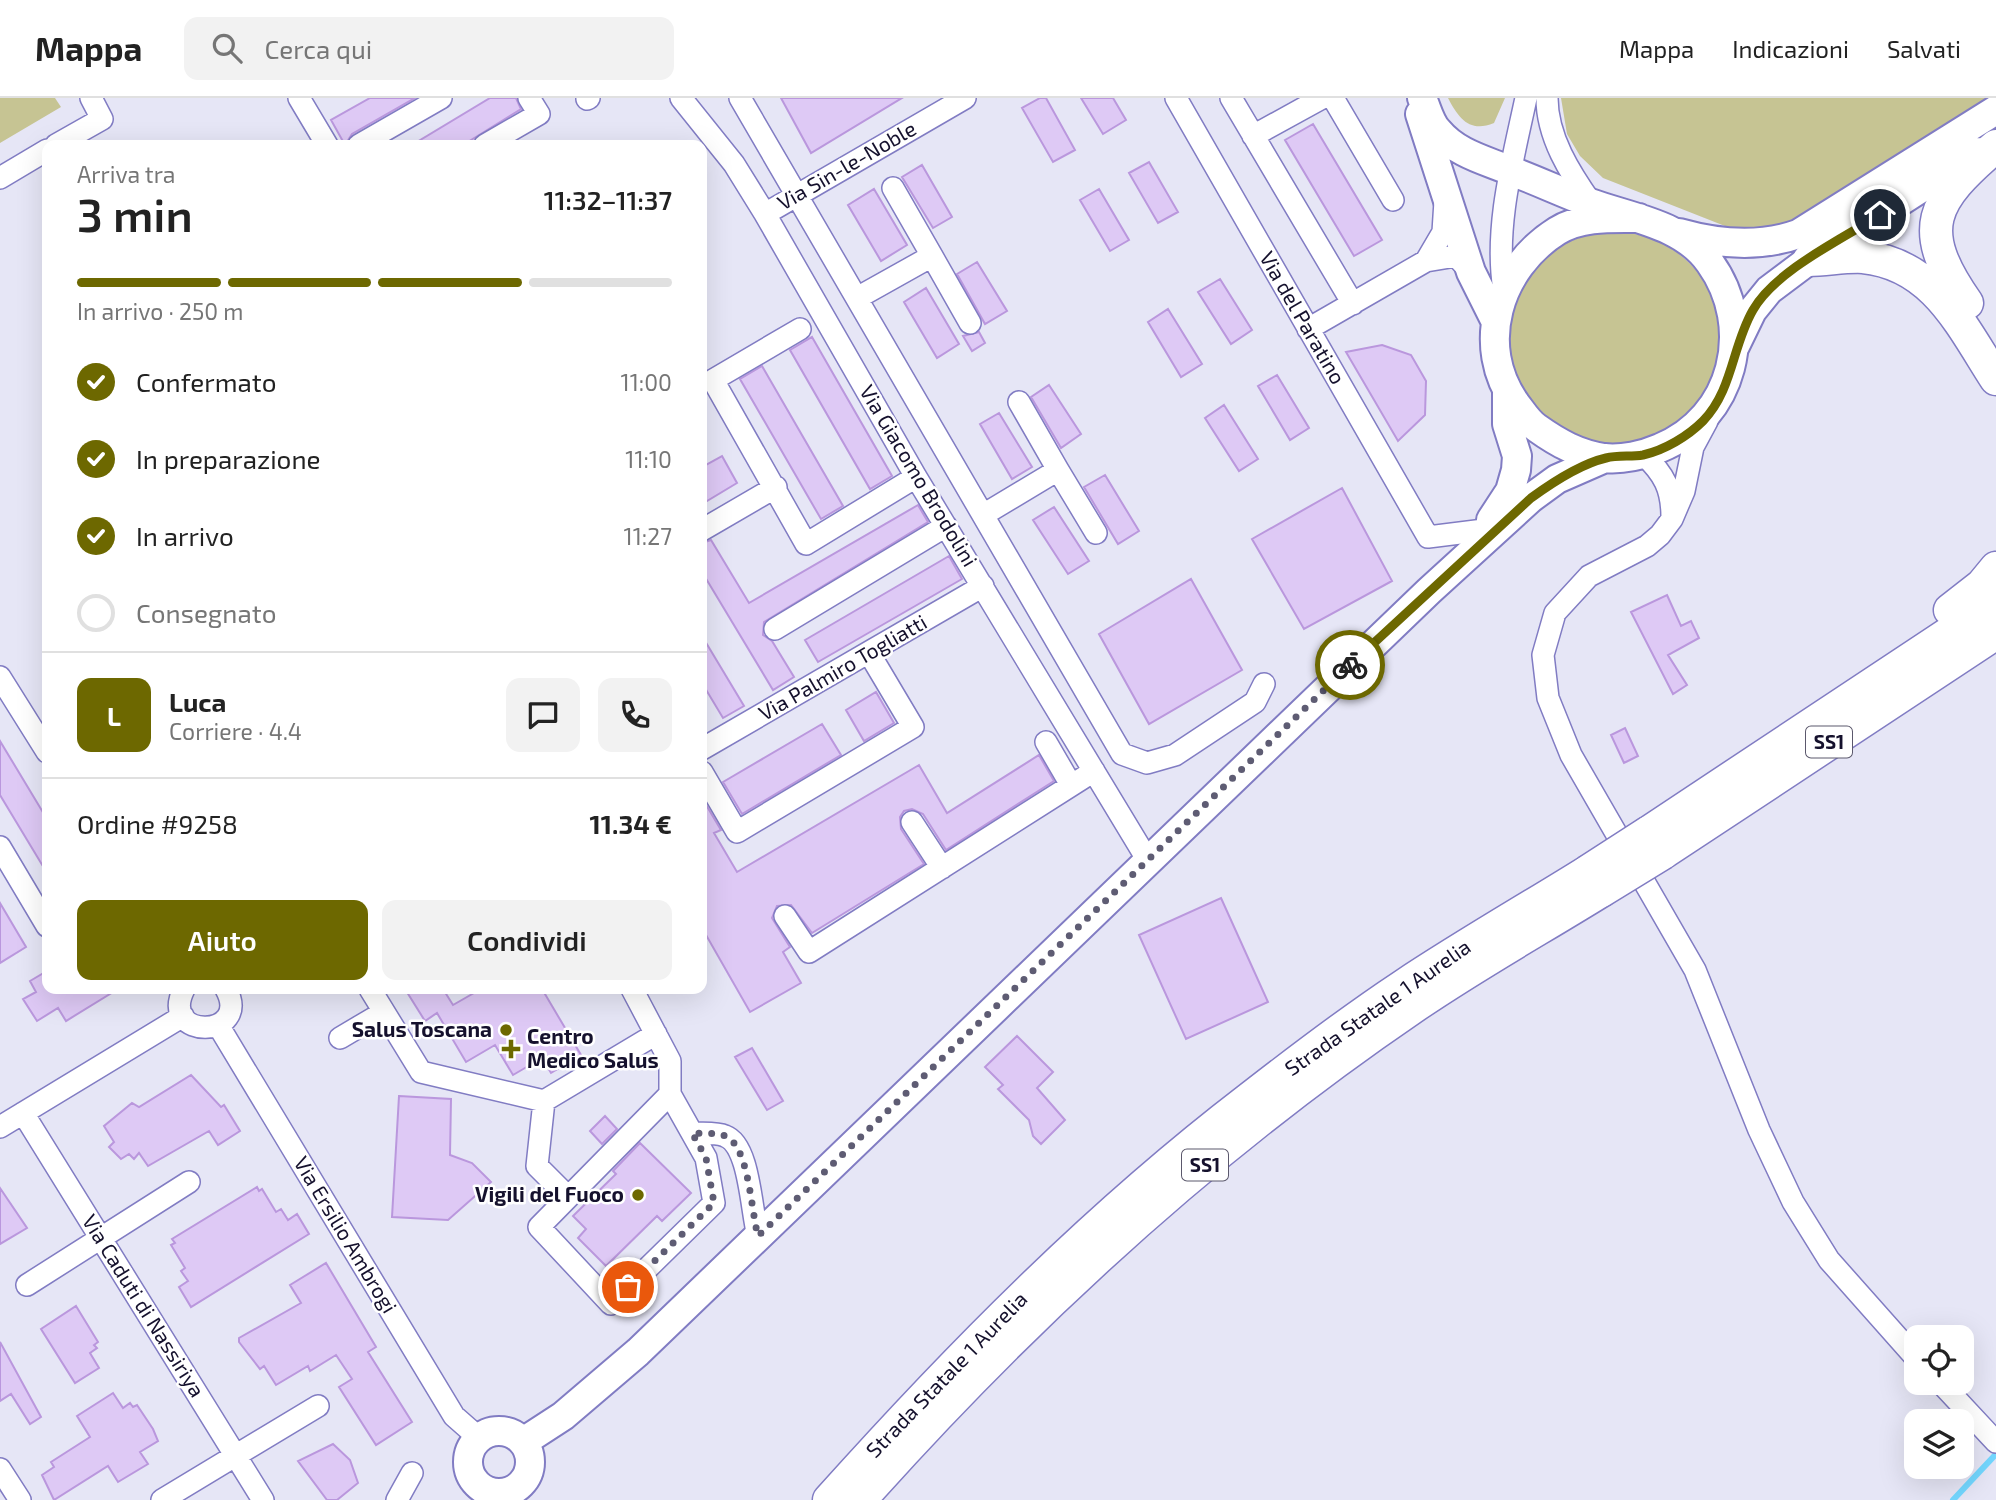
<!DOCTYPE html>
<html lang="it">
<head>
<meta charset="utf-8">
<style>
	:root { --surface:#fff; --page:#f2f2f2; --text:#222; --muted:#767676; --line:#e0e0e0; --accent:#6d6800 }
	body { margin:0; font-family:"Exo 2",sans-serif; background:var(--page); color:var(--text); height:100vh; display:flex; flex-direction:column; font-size:26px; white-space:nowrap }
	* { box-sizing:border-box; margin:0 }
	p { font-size:23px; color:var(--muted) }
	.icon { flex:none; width:38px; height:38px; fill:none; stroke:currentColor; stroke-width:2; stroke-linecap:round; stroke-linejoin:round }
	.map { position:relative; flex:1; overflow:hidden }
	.details { position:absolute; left:42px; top:42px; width:665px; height:854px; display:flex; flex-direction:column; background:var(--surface); border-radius:14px; box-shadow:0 7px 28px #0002 }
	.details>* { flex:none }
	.fabs { position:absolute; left:1904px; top:1227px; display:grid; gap:14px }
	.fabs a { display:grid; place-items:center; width:70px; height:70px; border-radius:14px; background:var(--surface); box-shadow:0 7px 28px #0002; font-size:35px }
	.pin { position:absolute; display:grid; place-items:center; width:60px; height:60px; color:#fff; margin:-30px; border:4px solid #fff; border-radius:50%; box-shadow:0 2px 7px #0007 }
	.courier { position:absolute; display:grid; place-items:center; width:70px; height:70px; margin:-35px; border:5px solid #6d6800; border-radius:50%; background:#fff; color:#222; box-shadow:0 2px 9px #0007 }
	.overview em { font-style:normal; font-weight:600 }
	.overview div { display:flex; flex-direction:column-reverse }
	.overview { display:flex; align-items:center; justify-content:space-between; height:119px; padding:0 35px }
	h1 { font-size:46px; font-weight:600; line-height:52px }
	.bar { display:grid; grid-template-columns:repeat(4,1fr); gap:10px 7px; align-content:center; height:84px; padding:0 35px }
	.bar i { height:9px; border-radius:5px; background:var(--line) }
	.bar .on { background:var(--accent) }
	.bar p { grid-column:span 4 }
	.line { display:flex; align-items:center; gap:18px; padding:0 35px; border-top:2px solid var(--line) }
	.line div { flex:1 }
	.round { display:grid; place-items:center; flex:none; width:74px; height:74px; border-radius:14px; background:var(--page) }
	ol { padding:0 35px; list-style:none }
	li { display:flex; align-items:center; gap:21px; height:77px }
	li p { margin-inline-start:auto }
	li .icon { padding:7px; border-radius:50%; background:var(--accent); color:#fff; stroke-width:4 }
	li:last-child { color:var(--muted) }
	li i { width:38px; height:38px; border:4px solid var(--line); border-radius:50% }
	.button { display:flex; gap:14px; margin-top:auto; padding:14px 35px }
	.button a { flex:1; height:80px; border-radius:14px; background:var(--accent); color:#fff; font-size:28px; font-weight:600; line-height:80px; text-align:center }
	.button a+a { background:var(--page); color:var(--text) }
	header { display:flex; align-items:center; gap:42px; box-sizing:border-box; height:98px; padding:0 35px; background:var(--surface); border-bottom:2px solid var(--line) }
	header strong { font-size:33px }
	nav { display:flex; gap:38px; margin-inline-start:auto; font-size:24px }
	.search { width:490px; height:63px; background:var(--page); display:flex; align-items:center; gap:18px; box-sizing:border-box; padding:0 24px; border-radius:14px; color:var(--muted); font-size:26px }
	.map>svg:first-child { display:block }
</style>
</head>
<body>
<header>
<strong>Mappa</strong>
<div class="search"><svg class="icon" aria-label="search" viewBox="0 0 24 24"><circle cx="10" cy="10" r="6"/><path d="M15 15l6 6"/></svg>Cerca qui</div>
<nav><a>Mappa</a><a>Indicazioni</a><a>Salvati</a></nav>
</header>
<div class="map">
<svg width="1996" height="1402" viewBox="0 0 1996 1402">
	<rect width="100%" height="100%" fill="#e6e6f6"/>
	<path fill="#c6c493" d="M0 0H55L61 9 0 45Z
		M1448 0H1505L1494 25C1470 35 1459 21 1448 0Z
		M1561 0H1996L1797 127 1761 133 1730 130 1603 80 1580 58 1567 36Z
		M1507 241a107 107 0 1 1 214 0a107 107 0 1 1-214 0Z"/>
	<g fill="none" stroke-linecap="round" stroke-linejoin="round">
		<path stroke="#73d7ff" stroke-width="6" d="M1953 1402 1996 1356"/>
	</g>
	<path fill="#dec9f5" stroke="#ba97dd" stroke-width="2" d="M370 0H415L352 36 345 47 331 22Z
		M490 0H516L521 11 463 47H412Z
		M781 0H902L811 55Z
		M1040 0H1046L1075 52 1053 64 1022 10Z
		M1081 0H1113L1126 22 1103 36Z
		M1313 26 1382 142 1354 158 1285 42Z
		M1149 64 1178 114 1158 125 1129 75Z
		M922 67 952 119 933 130 902 79Z
		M874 91 907 147 881 163 848 107Z
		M1099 91 1129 142 1110 153 1080 102Z
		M977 164 1007 213 985 226 957 176Z
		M1220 181 1252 232 1231 246 1198 194Z
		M926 190 959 246 937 260 904 204Z
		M1168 211 1202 266 1181 279 1148 224Z
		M979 234 985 245 972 253 963 238Z
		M812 239 892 378 870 391 790 252Z
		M1382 247 1411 257 1426 283 1425 317 1398 343 1346 254Z
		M762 268 843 408 821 421 740 281Z
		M1277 277 1309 330 1290 342 1258 288Z
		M1049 287 1081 336 1061 350 1031 299Z
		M1224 307 1258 361 1239 373 1205 320Z
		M999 315 1032 369 1012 381 980 326Z
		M722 358 737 385 702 406V369Z
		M1105 377 1139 433 1118 446 1084 389Z
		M1342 390 1392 483 1304 531 1252 441Z
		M918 407 928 424 764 524 763 537 772 543 794 579 773 592 702 474V445L711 442 749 505Z
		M1054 409 1089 463 1068 476 1033 422Z
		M949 458 962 481 818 564 805 542Z
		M1191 481 1242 572 1149 626 1099 536Z
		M1667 497 1681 528 1691 523 1699 540 1668 557 1687 587 1673 596 1631 514Z
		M702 538 744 608 723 620 702 585Z
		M876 594 894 625 864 643 846 612Z
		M822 626 841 657 742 716 723 684Z
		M1625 630 1638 658 1624 665 1611 637Z
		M0 643 47 721V775L0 697Z
		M1039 657 1054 683 946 752 923 716 912 711 904 713 900 719 901 731 924 766 812 835 791 807 777 808 772 820 790 849 783 854 801 885 750 914 702 830V700L721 732 714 735 737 774 919 667 947 715Z
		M1221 800 1268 904 1186 941 1139 837Z
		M0 805 26 849 0 865Z
		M47 873V891H118L66 923 58 910 37 923 23 901 36 894 30 883Z
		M405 891H443L453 907 481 891H542L581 957 551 975 542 960 513 977 495 947 466 964 437 915 425 923Z
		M1017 938 1053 974 1037 990 1065 1022 1041 1046 1033 1038 1029 1022 998 991 1003 987 985 969Z
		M752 950 783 1003 767 1012 735 959Z
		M191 977 221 1009 224 1007 240 1033 218 1047 209 1033 148 1068 139 1055 134 1061 129 1056 121 1061 109 1049 114 1044 104 1028 132 1005 139 1009Z
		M399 998 451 1001 450 1057 472 1065 491 1084 448 1122 392 1119Z
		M605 1018 617 1031 602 1046 590 1033Z
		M640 1045 691 1095 662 1123 657 1118 606 1168 578 1140 586 1131 573 1118 616 1076 613 1073Z
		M257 1089 259 1093 262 1091 276 1114 281 1111 288 1122 297 1116 309 1136 191 1209 179 1189 188 1183 181 1173 185 1170 171 1147 175 1145 172 1141Z
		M0 1090 27 1130 0 1146Z
		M326 1165 376 1249 368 1254 412 1324 376 1347 339 1289 352 1281 336 1257 310 1273 308 1268 276 1287 264 1268 260 1271 239 1244V1240L301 1205 290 1187Z
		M76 1208 98 1244 94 1247 97 1250 90 1255 99 1270 75 1285 41 1231Z
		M0 1244 41 1319 30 1326 11 1296 0 1303Z
		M113 1295 123 1310 130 1305 133 1309 137 1307 153 1331 158 1343 140 1354 148 1366 118 1384 108 1368 54 1402 42 1377 54 1369 51 1364 90 1339 77 1318Z
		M333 1346 350 1362 358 1385 337 1402H327L298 1363Z"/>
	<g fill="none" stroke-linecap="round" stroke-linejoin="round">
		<defs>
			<path id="minor" d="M299 0 327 47
				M681 0 734 66 765 116 916 379 1147 761
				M740 0 1122 656 1147 665 1175 657 1255 604 1264 586
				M1176 0 1428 439 1484 432
				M1231 0 1353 206
				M1333 0 1393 102
				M1547 0C1547 39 1570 75 1592 106
				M587 1 589 0
				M1253 38 1322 0
				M56 47 102 21 91 0
				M359 47 441 0
				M485 47 539 16 529 0
				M0 80 47 52
				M893 90 932 158
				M765 116 965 0
				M1426 163 1443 134 1445 103
				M1504 192C1494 130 1513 61 1526 0
				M857 200 932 158 970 225
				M800 231 713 282 806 446 916 379
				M1308 231 1426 163 1456 158 1471 174
				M1019 304 1058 372
				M1707 323 1693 349 1684 393 1672 421 1660 437 1647 448 1589 478 1555 515 1543 557 1548 600 1571 657 1695 872 1759 1032 1793 1104 1829 1162 1916 1260
				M1644 357C1664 376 1672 391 1672 419
				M983 417 1058 372 1096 435
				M702 432 776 389
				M775 531 946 428
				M0 579 47 654
				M1046 644 1071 687
				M702 651 983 488
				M702 674 737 734 913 629 869 555
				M912 724 942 770
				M0 749 47 828
				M785 818 809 854 1094 673
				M184 891C158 943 253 941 226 891
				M370 891 421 974 544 1003 656 936
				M632 891 670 963V996L706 1060 714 1105 611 1206 539 1129 670 996
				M218 927 454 1318 479 1340
				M340 940 384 914
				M544 1003 537 1068 568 1099
				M23 1015 263 1402
				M0 1029 183 918
				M692 1035C702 1036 716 1034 725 1038 750 1047 751 1113 758 1138
				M27 1187 189 1084
				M1940 1284 1996 1344
				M0 1371 20 1402
				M162 1402 318 1308
				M397 1402 412 1375"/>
			<path id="major" d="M1422 0C1427 11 1430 25 1438 33 1457 56 1485 62 1511 73 1538 83 1563 95 1590 105 1631 120 1683 126 1710 165 1756 229 1734 320 1660 350 1644 357 1622 362 1604 360 1578 356 1558 345 1537 330 1528 324 1523 315 1516 306 1474 248 1498 170 1557 133 1581 118 1612 120 1639 120
				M1420 16 1471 174 1495 222
				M1679 135C1718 146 1759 150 1798 136L1996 12
				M1735 248 1752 213 1769 192 1809 162 1977 54
				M1491 422 1510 393 1516 372 1517 358 1507 326V293
				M468 1364a31 31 0 1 1 62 0a31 31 0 1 1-62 0Z
				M523 1344 563 1318 638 1254 1429 493 1531 400 1557 381 1605 360"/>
			<path id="highway" d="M1809 162C1827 162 1844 158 1863 159 1934 166 1961 227 1996 281
				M1967 205C1915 131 1931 103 1996 48
				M1950 512 1982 487 1996 470
				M1649 734 1996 504
				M1663 755 1996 535
				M829 1402C958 1258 1095 1119 1249 1001 1299 962 1350 923 1403 888 1463 848 1526 812 1587 774
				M860 1402C1024 1218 1208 1049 1412 910 1473 868 1538 832 1601 793"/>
		</defs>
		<use href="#minor" stroke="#817cc3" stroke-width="24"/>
		<use href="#major" stroke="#817cc3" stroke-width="32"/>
		<use href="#highway" stroke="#817cc3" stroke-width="35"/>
		<use href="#minor" stroke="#fff" stroke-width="21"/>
		<use href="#major" stroke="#fff" stroke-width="28"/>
		<use href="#highway" stroke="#fff" stroke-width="32"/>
		<defs>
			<path id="highway-bridge" d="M1587 774 1649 734
				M1601 793 1663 755"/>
		</defs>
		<use href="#highway-bridge" stroke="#817cc3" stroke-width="35" stroke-linecap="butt"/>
		<use href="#highway-bridge" stroke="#fff" stroke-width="32"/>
	</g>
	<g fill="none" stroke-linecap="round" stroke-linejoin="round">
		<path stroke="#5e5c73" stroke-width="7" stroke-dasharray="0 12.6" d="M628 1189 714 1105 706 1060 692 1035C702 1036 716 1034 725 1038 749 1047 751 1113 758 1138L1350 567"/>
		<path stroke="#6d6800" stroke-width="9" d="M1350 567 1531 400C1553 384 1580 366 1606 360 1618 357 1631 359 1643 357 1665 352 1688 338 1703 323 1733 292 1732 248 1753 212 1775 173 1842 141 1880 117"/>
	</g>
	<g fill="#6d6800" stroke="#fff" stroke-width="2.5">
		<circle cx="506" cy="932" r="7"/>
		<path d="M507.5 940.5h7v7h7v7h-7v7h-7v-7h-7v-7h7z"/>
		<circle cx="638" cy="1097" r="7"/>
	</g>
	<g text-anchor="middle" stroke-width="5" stroke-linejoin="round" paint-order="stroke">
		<g fill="#fff" stroke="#5b586c" stroke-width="2">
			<rect x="1806" y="628.5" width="46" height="31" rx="5"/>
			<rect x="1182" y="1051.5" width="46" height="31" rx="5"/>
		</g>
		<g font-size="19" font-weight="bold" fill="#15112d">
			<text x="1829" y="651">SS1</text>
			<text x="1205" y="1074">SS1</text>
		</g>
		<g font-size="21" fill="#15112d" stroke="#fff">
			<text transform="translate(847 68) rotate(-30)" y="7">Via Sin-le-Noble</text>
			<text transform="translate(1302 220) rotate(60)" y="7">Via del Paratino</text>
			<text transform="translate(918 378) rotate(59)" y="7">Via Giacomo Brodolini</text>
			<text transform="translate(843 570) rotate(-30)" y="7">Via Palmiro Togliatti</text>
			<text transform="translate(1378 910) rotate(-35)" y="7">Strada Statale 1 Aurelia</text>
			<text transform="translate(345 1137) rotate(59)" y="7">Via Ersilio Ambrogi</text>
			<text transform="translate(143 1208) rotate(58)" y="7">Via Caduti di Nassiriya</text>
			<text transform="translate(947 1277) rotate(-46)" y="7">Strada Statale 1 Aurelia</text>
		</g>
		<g font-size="21" font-weight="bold" fill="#15112d" stroke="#fff" text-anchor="end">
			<text x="492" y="939">Salus Toscana</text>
			<text x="527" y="946" text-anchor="start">Centro<tspan x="527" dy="24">Medico Salus</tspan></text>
			<text x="624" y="1104">Vigili del Fuoco</text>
		</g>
	</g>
</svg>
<div class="fabs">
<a><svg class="icon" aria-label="locate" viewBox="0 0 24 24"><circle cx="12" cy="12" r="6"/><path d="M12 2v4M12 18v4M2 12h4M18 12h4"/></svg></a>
<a><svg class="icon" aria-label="layers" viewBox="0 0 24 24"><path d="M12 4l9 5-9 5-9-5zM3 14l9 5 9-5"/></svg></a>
</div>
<div class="pin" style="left:628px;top:1189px;background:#ea580c"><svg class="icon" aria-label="bag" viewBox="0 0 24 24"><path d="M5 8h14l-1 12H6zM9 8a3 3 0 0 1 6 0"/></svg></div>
<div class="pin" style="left:1880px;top:117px;background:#1f2937"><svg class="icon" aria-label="home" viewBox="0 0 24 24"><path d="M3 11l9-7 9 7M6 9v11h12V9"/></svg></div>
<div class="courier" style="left:1350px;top:567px"><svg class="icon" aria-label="bike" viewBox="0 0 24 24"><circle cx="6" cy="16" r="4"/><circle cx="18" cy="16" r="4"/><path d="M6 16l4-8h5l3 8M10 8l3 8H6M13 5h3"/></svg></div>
<section class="details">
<div class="overview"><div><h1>3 min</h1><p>Arriva tra</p></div><em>11:32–11:37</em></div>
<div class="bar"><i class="on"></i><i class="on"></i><i class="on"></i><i></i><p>In arrivo · 250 m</p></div>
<ol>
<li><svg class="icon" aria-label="check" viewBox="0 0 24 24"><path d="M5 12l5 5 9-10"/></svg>Confermato<p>11:00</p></li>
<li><svg class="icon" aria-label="check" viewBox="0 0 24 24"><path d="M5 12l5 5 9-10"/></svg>In preparazione<p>11:10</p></li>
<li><svg class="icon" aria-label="check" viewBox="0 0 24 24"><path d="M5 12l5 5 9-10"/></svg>In arrivo<p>11:27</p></li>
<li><i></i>Consegnato</li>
</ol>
<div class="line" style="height:126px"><b class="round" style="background:var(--accent);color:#fff">L</b><div><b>Luca</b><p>Corriere · 4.4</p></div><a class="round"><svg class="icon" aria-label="chat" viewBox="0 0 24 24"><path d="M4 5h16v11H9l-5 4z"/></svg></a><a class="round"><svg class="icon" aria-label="phone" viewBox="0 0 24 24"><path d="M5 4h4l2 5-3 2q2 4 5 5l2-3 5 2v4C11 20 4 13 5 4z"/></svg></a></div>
<div class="line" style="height:91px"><div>Ordine #9258</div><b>11.34 €</b></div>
<div class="button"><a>Aiuto</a><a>Condividi</a></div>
</section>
</div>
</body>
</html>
